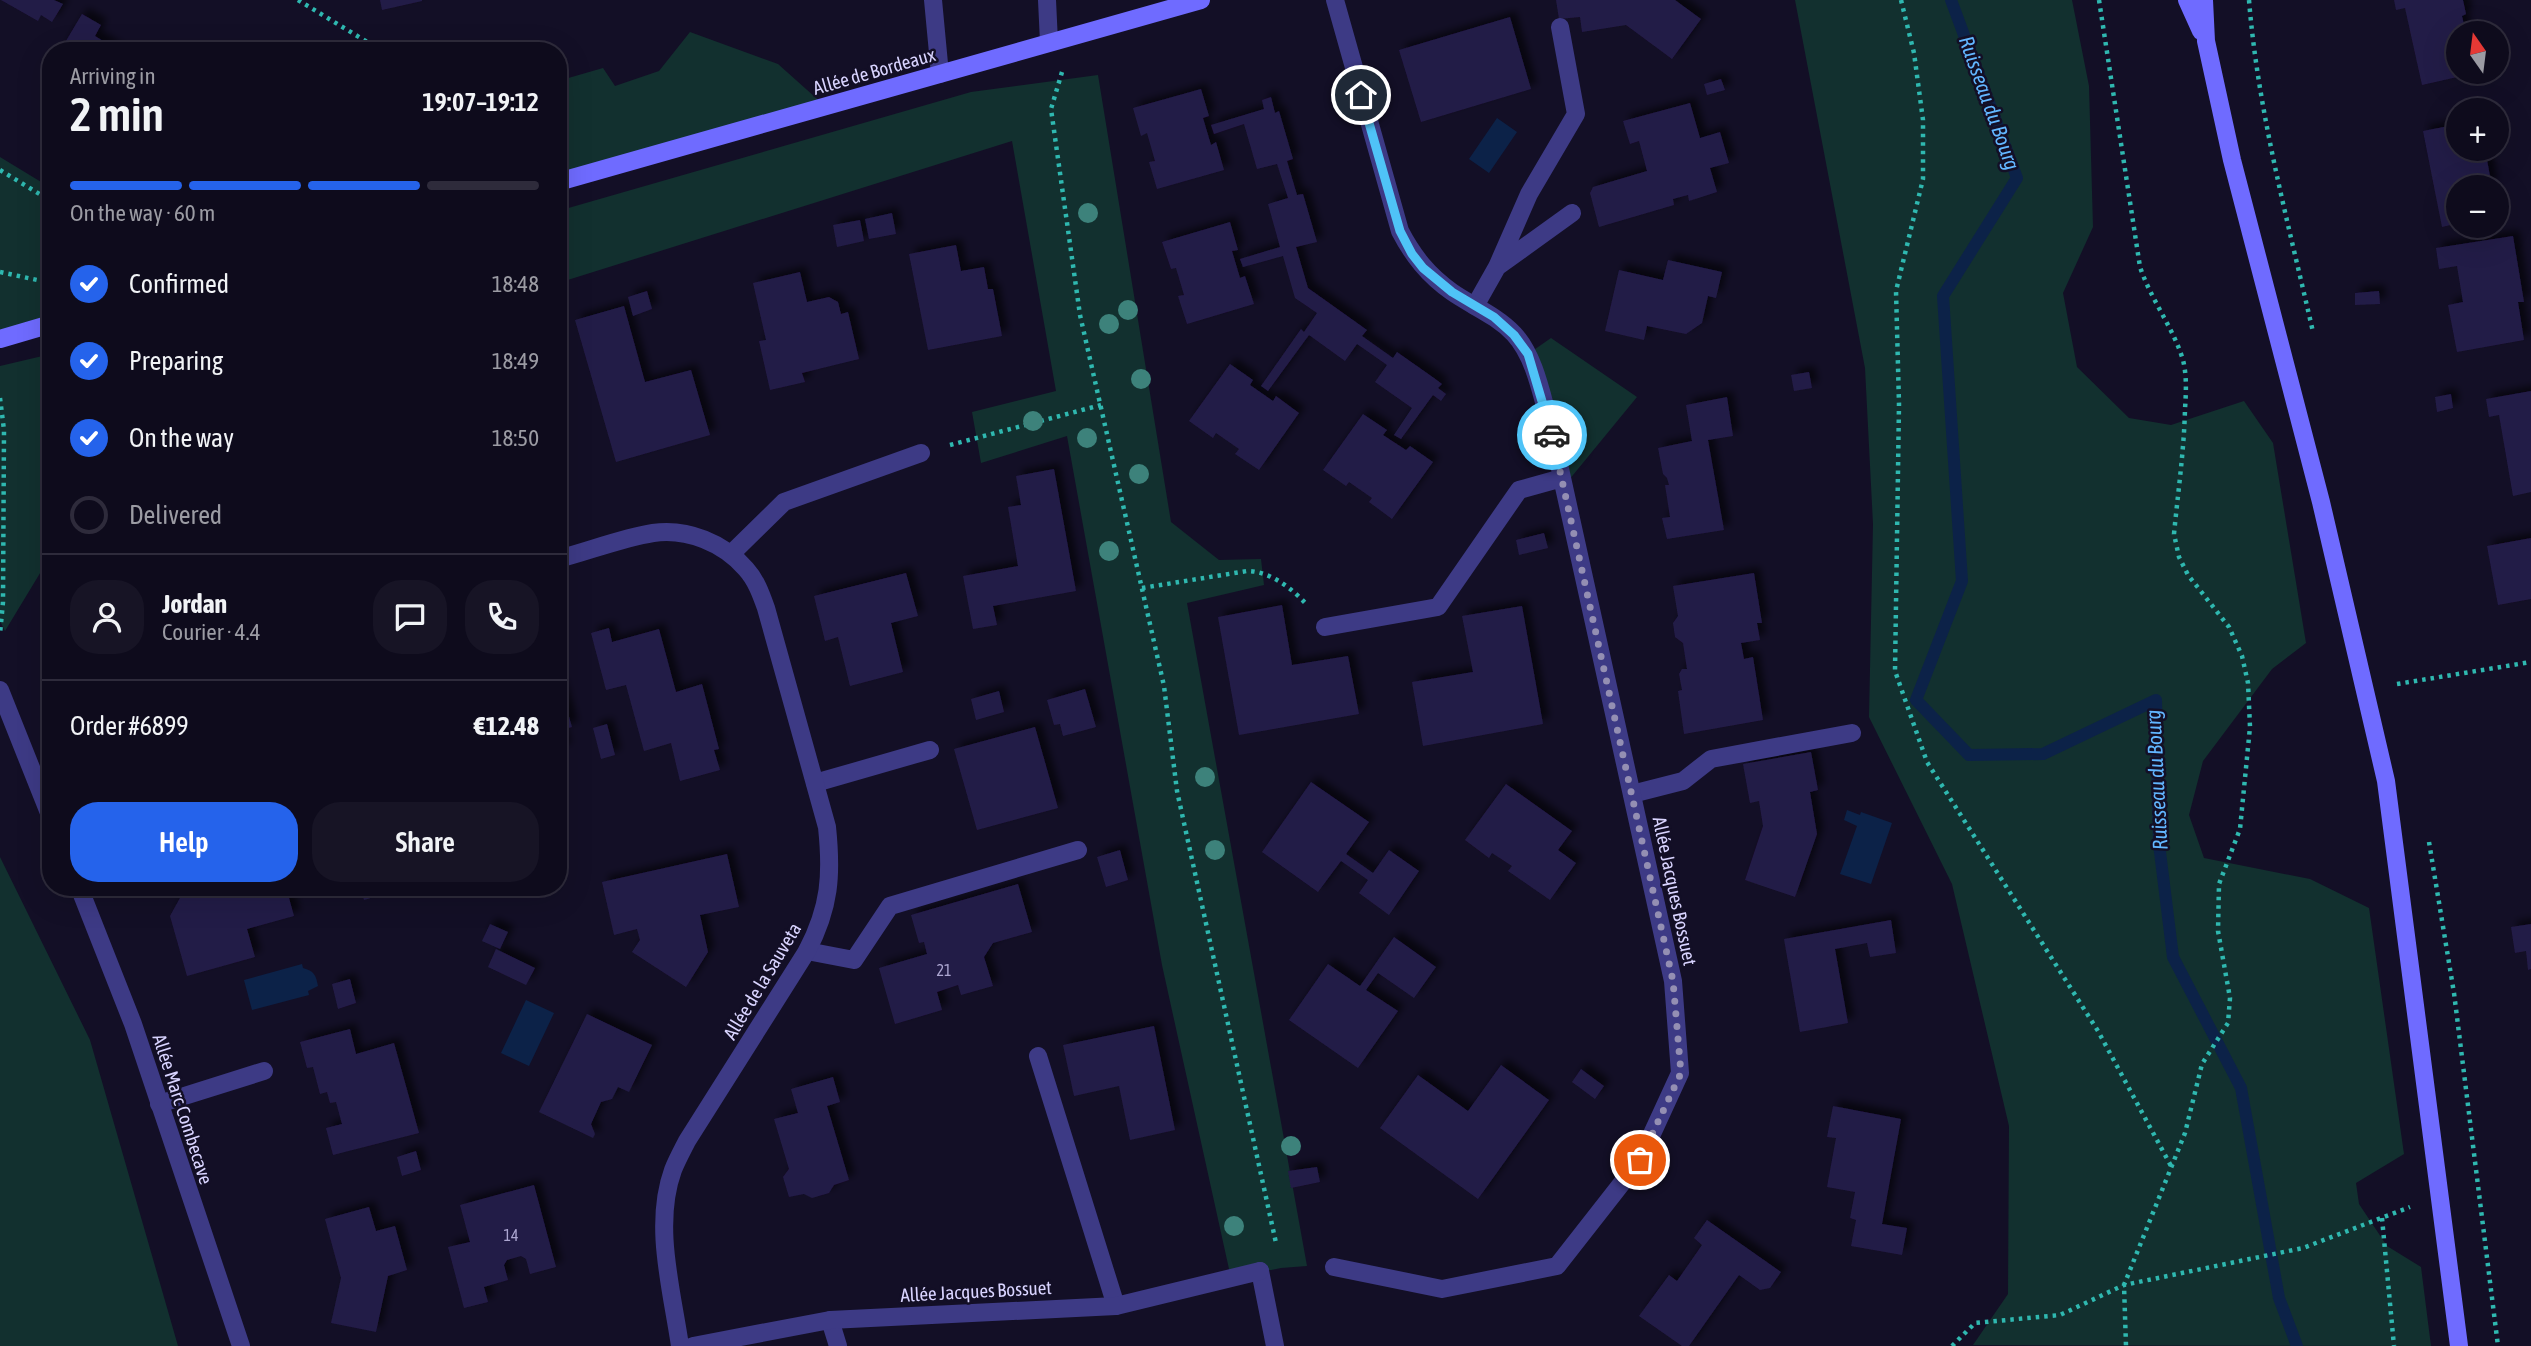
<!DOCTYPE html>
<html lang="en">
<head>
<meta charset="utf-8">
<style>
	:root { --surface:#0e0b1c; --page:#171425; --text:#f1f3f6; --muted:#9b9ba3; --line:#2e2b3b; --accent:#2563eb }
	body { margin:0; font-family:"Asap Condensed",sans-serif; background:var(--page); color:var(--text); height:100vh; display:flex; flex-direction:column; font-size:26px; white-space:nowrap }
	* { box-sizing:border-box; margin:0 }
	p { font-size:23px; color:var(--muted) }
	.icon { flex:none; width:38px; height:38px; fill:none; stroke:currentColor; stroke-width:2; stroke-linecap:round; stroke-linejoin:round }
	.map { position:relative; flex:1; overflow:hidden }
	.details { position:absolute; left:42px; top:42px; width:525px; height:854px; display:flex; flex-direction:column; background:var(--surface); border-radius:28px; box-shadow:0 7px 28px #0002,0 0 0 2px var(--line) }
	.details>* { flex:none }
	.needle { width:46px; rotate:346deg }
	.controls { position:absolute; left:2446px; top:21px; display:grid; gap:14px }
	.controls a { display:grid; place-items:center; width:63px; height:63px; border-radius:50%; background:var(--surface); box-shadow:0 7px 28px #0002,0 0 0 2px var(--line); font-size:35px }
	.pin { position:absolute; display:grid; place-items:center; width:60px; height:60px; color:#fff; margin:-30px; border:4px solid #fff; border-radius:50%; box-shadow:0 2px 7px #0007 }
	.courier { position:absolute; display:grid; place-items:center; width:70px; height:70px; margin:-35px; border:5px solid #4fc3f7; border-radius:50%; background:#fff; color:#222; box-shadow:0 2px 9px #0007 }
	.summary em { font-style:normal; font-weight:600 }
	.summary div { display:flex; flex-direction:column-reverse }
	.summary { display:flex; align-items:center; justify-content:space-between; height:119px; padding:0 28px }
	h1 { font-size:46px; font-weight:600; line-height:52px }
	.bar { display:grid; grid-template-columns:repeat(4,1fr); gap:10px 7px; align-content:center; height:84px; padding:0 28px }
	.bar i { height:9px; border-radius:5px; background:var(--line) }
	.bar .selected { background:var(--accent) }
	.bar p { grid-column:span 4 }
	.line { display:flex; align-items:center; gap:18px; padding:0 28px; border-top:2px solid var(--line) }
	.line div { flex:1 }
	.round { display:grid; place-items:center; flex:none; width:74px; height:74px; border-radius:28px; background:var(--page) }
	ol { padding:0 28px; list-style:none }
	li { display:flex; align-items:center; gap:21px; height:77px }
	li p { margin-inline-start:auto }
	li .icon { padding:7px; border-radius:50%; background:var(--accent); color:#fff; stroke-width:4 }
	li:last-child { color:var(--muted) }
	li i { width:38px; height:38px; border:4px solid var(--line); border-radius:50% }
	.button { display:flex; gap:14px; margin-top:auto; padding:14px 28px }
	.button a { flex:1; height:80px; border-radius:28px; background:var(--accent); color:#fff; font-size:28px; font-weight:600; line-height:80px; text-align:center }
	.button a+a { background:var(--page); color:var(--text) }
	.map>svg:first-child { display:block }
</style>
</head>
<body>
<div class="map">
<svg width="2531" height="1346" viewBox="0 0 2531 1346">
	<defs>
		<filter id="shadow"><feDropShadow dx="6" dy="-6" stdDeviation="3.5" flood-color="#0009"/></filter>
	</defs>
	<rect width="100%" height="100%" fill="#130f26"/>
	<path fill="#12302f" d="M1795 0H2072L2089 86 2093 227 2063 293 2077 367 2129 418 2171 425 2244 401 2273 443 2306 643 2272 669 2203 761 2189 815 2204 858 2310 879 2369 908 2404 1154 2356 1183 2359 1204 2387 1246 2421 1267 2431 1346 1973 1345 2008 1294 2009 1126 1952 884 1869 717 1873 524 1865 368Z
		M690 32 778 64 825 106 558 182V81L603 68 615 86 659 71Z
		M1098 75 1171 522 1219 560 1261 559 1264 585 1187 603 1307 1266 1281 1268 1231 1278 1162 965 1067 436 981 463 972 412 1056 391 1012 141 558 283V211L971 92Z
		M0 157 51 188V324L0 339Z
		M1551 338 1637 397 1564 486 1528 354Z
		M51 354V555L5 631 0 621V366Z
		M0 857 90 1040 178 1346H0Z"/>
	<path fill="#0c2248" d="M1497 118 1517 132 1489 173 1469 159Z
		M1847 810 1860 815 1861 812 1892 823 1871 884 1840 874 1857 826 1844 820Z
		M302 964 303 968C314 971 316 975 318 986L308 991 309 995 252 1010 244 980Z
		M526 1000 554 1013 529 1066 501 1053Z"/>
	<g fill="none" stroke-linecap="round" stroke-linejoin="round">
		<path stroke="#0c2248" stroke-width="12" d="M1951 0 2017 178 1943 296 1962 581 1916 700 1969 755 2043 754 2156 700 2159 844 2173 957 2241 1088 2279 1298 2297 1346"/>
	</g>
	<path fill="#241b47" filter="url(#shadow)" d="M1 0H54L63 4 52 22 41 15 38 21Z
		M380 0H422V1L382 10Z
		M1556 0H1675L1701 19 1672 59 1626 25 1582 32 1580 17 1559 19Z
		M2394 0H2463L2466 14 2462 16 2466 33H2459V72L2475 73 2422 85 2405 8 2396 10Z
		M82 14 101 25 95 36 119 51H60Z
		M1510 17 1531 89 1421 122 1399 50Z
		M1721 79 1725 90 1707 95 1704 84Z
		M1201 89 1209 116 1203 118 1211 145 1216 142 1224 170 1157 189 1149 162 1155 161 1147 133 1141 136 1133 108Z
		M1271 97 1275 113 1279 111 1293 159 1287 161 1297 195 1303 194 1317 242 1296 247 1308 288 1367 330 1362 336 1393 358 1397 352 1434 378 1442 384 1438 388 1446 394 1441 401 1433 395 1401 439 1394 435 1412 408 1375 382 1387 365 1357 344 1345 361 1309 335 1268 391 1261 386 1301 329 1304 332 1317 313 1295 298 1283 256 1243 267 1240 259 1280 247 1268 204 1288 198 1277 164 1257 169 1244 124 1214 134 1211 125 1264 109 1262 100Z
		M1690 103 1700 138 1720 132 1729 163 1710 168 1717 192 1689 201 1688 195 1673 199 1674 205 1599 227 1590 193 1593 187 1647 171 1639 141 1630 144 1623 121Z
		M2459 124V149H2485L2492 187H2459V223L2442 227 2423 131Z
		M892 213 896 234 869 239 865 219Z
		M860 220 864 241 837 247 833 225Z
		M1230 222 1238 250 1232 251 1240 278 1245 276 1254 304 1187 324 1178 296 1184 295 1176 268 1171 269 1162 242Z
		M2513 236 2524 302H2518L2524 340 2457 352 2448 305 2463 302 2457 266 2439 269 2436 248Z
		M956 245 961 271 984 267 988 289H993L1002 336 928 350 909 254Z
		M1668 260 1722 272 1716 298 1708 296 1702 323 1686 334 1647 326 1644 340 1605 331 1619 270 1663 280Z
		M800 272 807 302 829 297 838 302 841 314 848 312 859 359 802 373 805 382 770 390 759 341 766 340 753 283Z
		M647 291 652 309 633 316 628 297Z
		M2379 291 2380 304 2355 305V293Z
		M624 306 645 382 691 370 710 435 616 462 575 320Z
		M1230 364 1253 380 1250 385 1273 401 1276 396 1299 413 1259 470 1235 454 1239 449 1216 433 1213 438 1189 421Z
		M1809 372 1812 388 1794 391 1791 375Z
		M2531 391V492L2513 496 2499 415 2489 417 2486 399Z
		M2451 394 2453 408 2437 412 2435 397Z
		M1727 397 1733 436 1708 440 1724 530 1667 539 1662 518 1670 517 1665 485H1669L1667 478 1663 474 1658 448 1692 441 1686 405Z
		M1363 414 1387 430 1383 435 1406 450 1410 446 1433 462 1392 519 1369 502 1372 498 1349 482 1346 486 1323 470Z
		M1054 469 1076 591 993 606 997 625 973 629 963 576 1018 566 1008 507 1021 505 1016 476Z
		M1544 533 1548 548 1519 555 1516 540Z
		M2531 538V599L2498 605 2487 546Z
		M906 573 918 616 891 623 903 672 850 686 838 637 825 641 814 596Z
		M1754 573 1762 623H1757L1760 640 1741 643 1744 659 1753 657 1763 720 1684 734 1678 691 1682 690 1679 674 1682 669H1687L1683 643 1675 637 1673 623 1678 616 1673 586Z
		M1282 605 1292 665 1348 656 1359 714 1239 735 1218 617Z
		M1522 606 1543 724 1423 746 1412 682 1473 672 1462 616Z
		M609 628 612 642 659 629 676 692 702 684 719 749 714 750 720 770 680 781 671 743 644 751 626 685 606 690 591 633Z
		M558 679 572 727 560 730 565 749 558 751Z
		M1085 689 1096 727 1063 736 1060 724 1054 725 1047 700Z
		M999 691 1004 712 976 720 971 699Z
		M607 724 615 755 601 759 593 728Z
		M1035 727 1058 808 977 830 954 749Z
		M1811 752 1818 790 1810 792 1817 834 1795 897 1745 880 1763 826 1759 801 1750 803 1743 764Z
		M1311 782 1369 822 1346 854 1373 873 1389 850 1419 871 1389 915 1359 893 1368 880 1341 861 1318 892 1262 852Z
		M1506 784 1572 831 1558 850 1576 863 1550 900 1508 871 1512 866 1492 853 1489 858 1465 840Z
		M1120 850 1128 880 1106 887 1097 857Z
		M727 854 739 907 700 915 708 952 686 987 632 952 640 940 637 929 614 935 602 882Z
		M1018 884 1032 932 993 943 984 957 993 986 961 995 958 985 937 992 942 1010 895 1024 879 968 927 954 924 942 919 943 911 915Z
		M186 887H286L294 916 247 929 255 957 187 976 170 916Z
		M360 887H405V888L364 900Z
		M1891 920 1896 953 1870 957 1867 943 1835 949 1848 1023 1800 1032 1784 939Z
		M490 924 508 932 500 949 482 941Z
		M2531 924V969L2528 970 2526 951 2515 953 2511 927Z
		M1394 937 1436 967 1414 998 1378 973 1366 990 1398 1011 1358 1068 1289 1020 1328 964 1360 986Z
		M496 949 535 968 526 985 488 967Z
		M350 979 356 1003 338 1009 332 984Z
		M587 1014 652 1045 629 1092 618 1087 612 1099 601 1102 591 1124 595 1134 593 1138 539 1112Z
		M1154 1026 1175 1130 1130 1140 1119 1086 1074 1096 1063 1045Z
		M350 1029 356 1054 394 1043 419 1133 333 1155 326 1128 342 1124 336 1102 330 1103 327 1092 320 1094 313 1067 307 1068 300 1042Z
		M1501 1065 1549 1100 1478 1199 1380 1128 1418 1075 1468 1111Z
		M1581 1069 1604 1086 1595 1099 1572 1082Z
		M833 1077 840 1102 827 1106 849 1180 834 1185 829 1193 812 1198 804 1194 789 1197 783 1177 789 1169 774 1119 798 1113 791 1089Z
		M1833 1106 1901 1119 1882 1224 1907 1228 1902 1255 1851 1246 1856 1220 1850 1218 1855 1192 1827 1187 1836 1138 1827 1137Z
		M416 1151 421 1170 402 1176 397 1157Z
		M1317 1167 1320 1182 1291 1188 1288 1171Z
		M534 1185 556 1267 530 1274 526 1259 521 1256 507 1260 504 1265 508 1280 484 1287 488 1302 464 1308 448 1247 470 1242 460 1205Z
		M369 1207 376 1231 395 1226 407 1270 388 1276 376 1332 331 1323 341 1278 325 1219Z
		M1707 1220 1781 1272 1770 1288 1760 1290 1739 1275 1689 1346H1682L1639 1316 1669 1275 1677 1281 1702 1245 1694 1238Z"/>
	<g fill="none" stroke-linecap="round" stroke-linejoin="round">
		<path stroke="#2fb8b0" stroke-width="4.5" stroke-dasharray="3.5 5" stroke-linecap="butt" d="M298 0 382 51
			M1901 0 1914 53 1923 120V179L1896 291 1899 404 1895 671 1927 762 2098 1031 2171 1166
			M2099 0 2140 267C2151 300 2173 327 2183 360 2187 376 2186 393 2185 409 2184 451 2178 492 2174 534L2179 557 2188 575 2229 627 2242 656 2248 683 2250 727 2240 829 2219 884 2218 931 2230 998 2228 1023 2202 1064 2185 1133 2124 1285 2126 1346
			M2249 0C2258 112 2288 222 2313 332
			M1062 72 1051 109 1080 315 1164 686 1177 791 1276 1243
			M0 170 51 201
			M0 272 51 283
			M0 398 4 430 3 602 0 634
			M950 445 1101 405
			M1142 588 1247 571C1269 571 1292 588 1307 605
			M2397 684 2531 662
			M2429 842 2454 993 2498 1346
			M2382 1218 2394 1346
			M1952 1346 1975 1323 2060 1315 2124 1285 2303 1248 2410 1207"/>
		<path stroke="#3d3a85" stroke-width="18" d="M933 0 940 74
			M1047 0 1049 42
			M1497 267 1572 213
			M1475 306 1497 267 1529 194 1576 114 1560 27
			M815 783 930 750
			M1632 794 1683 781 1711 759 1852 733
			M807 951 854 960 890 906 1078 850
			M1038 1056 1116 1306
			M159 1104 264 1071
			M1260 1271 1275 1346
			M830 1320 838 1346"/>
		<path stroke="#3d3a85" stroke-width="18" d="M731 554 784 502 921 453
			M558 559C589 551 622 538 653 533 687 528 724 543 746 569 756 580 761 594 766 608L827 827C832 875 830 907 807 951L687 1141C682 1151 677 1160 673 1170 653 1225 672 1290 680 1346
			M1325 627 1438 607 1519 490 1562 478
			M0 690 51 818
			M79 887 133 1024 241 1346
			M1334 1267 1442 1289 1557 1266 1640 1160 1680 1073 1673 981 1551 428C1542 398 1536 358 1514 334 1496 315 1472 306 1452 292 1428 275 1413 256 1400 231L1335 0
			M693 1346 830 1320 1116 1306 1260 1271"/>
		<path stroke="#6f6bff" stroke-width="18" d="M2187 0 2201 31
			M2204 0 2206 41 2232 160 2321 502 2386 781 2459 1346
			M558 182 1201 0
			M0 339 51 324"/>
	</g>
	<g fill="#3d827b">
		<circle cx="1088" cy="213" r="10"/>
		<circle cx="1128" cy="310" r="10"/>
		<circle cx="1109" cy="324" r="10"/>
		<circle cx="1141" cy="379" r="10"/>
		<circle cx="1033" cy="421" r="10"/>
		<circle cx="1087" cy="438" r="10"/>
		<circle cx="1139" cy="474" r="10"/>
		<circle cx="1109" cy="551" r="10"/>
		<circle cx="1205" cy="777" r="10"/>
		<circle cx="1215" cy="850" r="10"/>
		<circle cx="1291" cy="1146" r="10"/>
		<circle cx="1234" cy="1226" r="10"/>
	</g>
	<g fill="none" stroke-linecap="round" stroke-linejoin="round">
		<path stroke="#948fb3" stroke-width="7" stroke-dasharray="0 12.6" d="M1552 435 1673 981 1681 1073 1640 1160"/>
		<path stroke="#4fc3f7" stroke-width="9" d="M1361 95 1400 231 1412 254 1423 268 1452 292 1494 317 1514 335 1528 354 1552 435"/>
	</g>
	<g text-anchor="middle" stroke-width="5" stroke-linejoin="round" paint-order="stroke">
		<g font-size="16" fill="#aca6d1">
			<text x="944" y="976">21</text>
			<text x="511" y="1241">14</text>
		</g>
		<g font-size="19" fill="#d9d4ff" stroke="#130f26">
			<text transform="translate(874 71) rotate(-16)" y="7">Allée de Bordeaux</text>
			<text transform="translate(1675 891) rotate(78)" y="7">Allée Jacques Bossuet</text>
			<text transform="translate(762 981) rotate(-59)" y="7">Allée de la Sauveta</text>
			<text transform="translate(183 1109) rotate(72)" y="7">Allée Marc Combecave</text>
			<text transform="translate(976 1291) rotate(-3)" y="7">Allée Jacques Bossuet</text>
		</g>
		<g font-size="21" font-style="italic" fill="#62b6ff" stroke="#130f26">
			<text transform="translate(1989 103) rotate(70)" y="7">Ruisseau du Bourg</text>
			<text transform="translate(2157 780) rotate(-93)" y="7">Ruisseau du Bourg</text>
		</g>
	</g>
</svg>
<div class="controls">
<a><svg class="needle" viewBox="-14 -14 28 28"><path d="M0-13l5 13h-10z" fill="#e53935"/><path d="M0 13l5-13h-10z" fill="#9b9ba3"/></svg></a>
<a>+</a>
<a>−</a>
</div>
<div class="pin" style="left:1640px;top:1160px;background:#ea580c"><svg class="icon" aria-label="bag" viewBox="0 0 24 24"><path d="M5 8h14l-1 12H6zM9 8a3 3 0 0 1 6 0"/></svg></div>
<div class="pin" style="left:1361px;top:95px;background:#1f2937"><svg class="icon" aria-label="home" viewBox="0 0 24 24"><path d="M3 11l9-7 9 7M6 9v11h12V9"/></svg></div>
<div class="courier" style="left:1552px;top:435px"><svg class="icon" aria-label="car" viewBox="0 0 24 24"><path d="M5 17H2v-5l4-1 3-4h7l3 4 3 1v5h-3M9 17h6M6 11h13"/><circle cx="7" cy="17" r="2"/><circle cx="17" cy="17" r="2"/></svg></div>
<section class="details">
<div class="summary"><div><h1>2 min</h1><p>Arriving in</p></div><em>19:07–19:12</em></div>
<div class="bar"><i class="selected"></i><i class="selected"></i><i class="selected"></i><i></i><p>On the way · 60 m</p></div>
<ol>
<li><svg class="icon" aria-label="check" viewBox="0 0 24 24"><path d="M5 12l5 5 9-10"/></svg>Confirmed<p>18:48</p></li>
<li><svg class="icon" aria-label="check" viewBox="0 0 24 24"><path d="M5 12l5 5 9-10"/></svg>Preparing<p>18:49</p></li>
<li><svg class="icon" aria-label="check" viewBox="0 0 24 24"><path d="M5 12l5 5 9-10"/></svg>On the way<p>18:50</p></li>
<li><i></i>Delivered</li>
</ol>
<div class="line" style="height:126px"><a class="round"><svg class="icon" aria-label="person" viewBox="0 0 24 24"><circle cx="12" cy="8" r="4"/><path d="M4 21q1-7 8-7t8 7"/></svg></a><div><b>Jordan</b><p>Courier · 4.4</p></div><a class="round"><svg class="icon" aria-label="chat" viewBox="0 0 24 24"><path d="M4 5h16v11H9l-5 4z"/></svg></a><a class="round"><svg class="icon" aria-label="phone" viewBox="0 0 24 24"><path d="M5 4h4l2 5-3 2q2 4 5 5l2-3 5 2v4C11 20 4 13 5 4z"/></svg></a></div>
<div class="line" style="height:91px"><div>Order #6899</div><b>€12.48</b></div>
<div class="button"><a>Help</a><a>Share</a></div>
</section>
</div>
</body>
</html>
